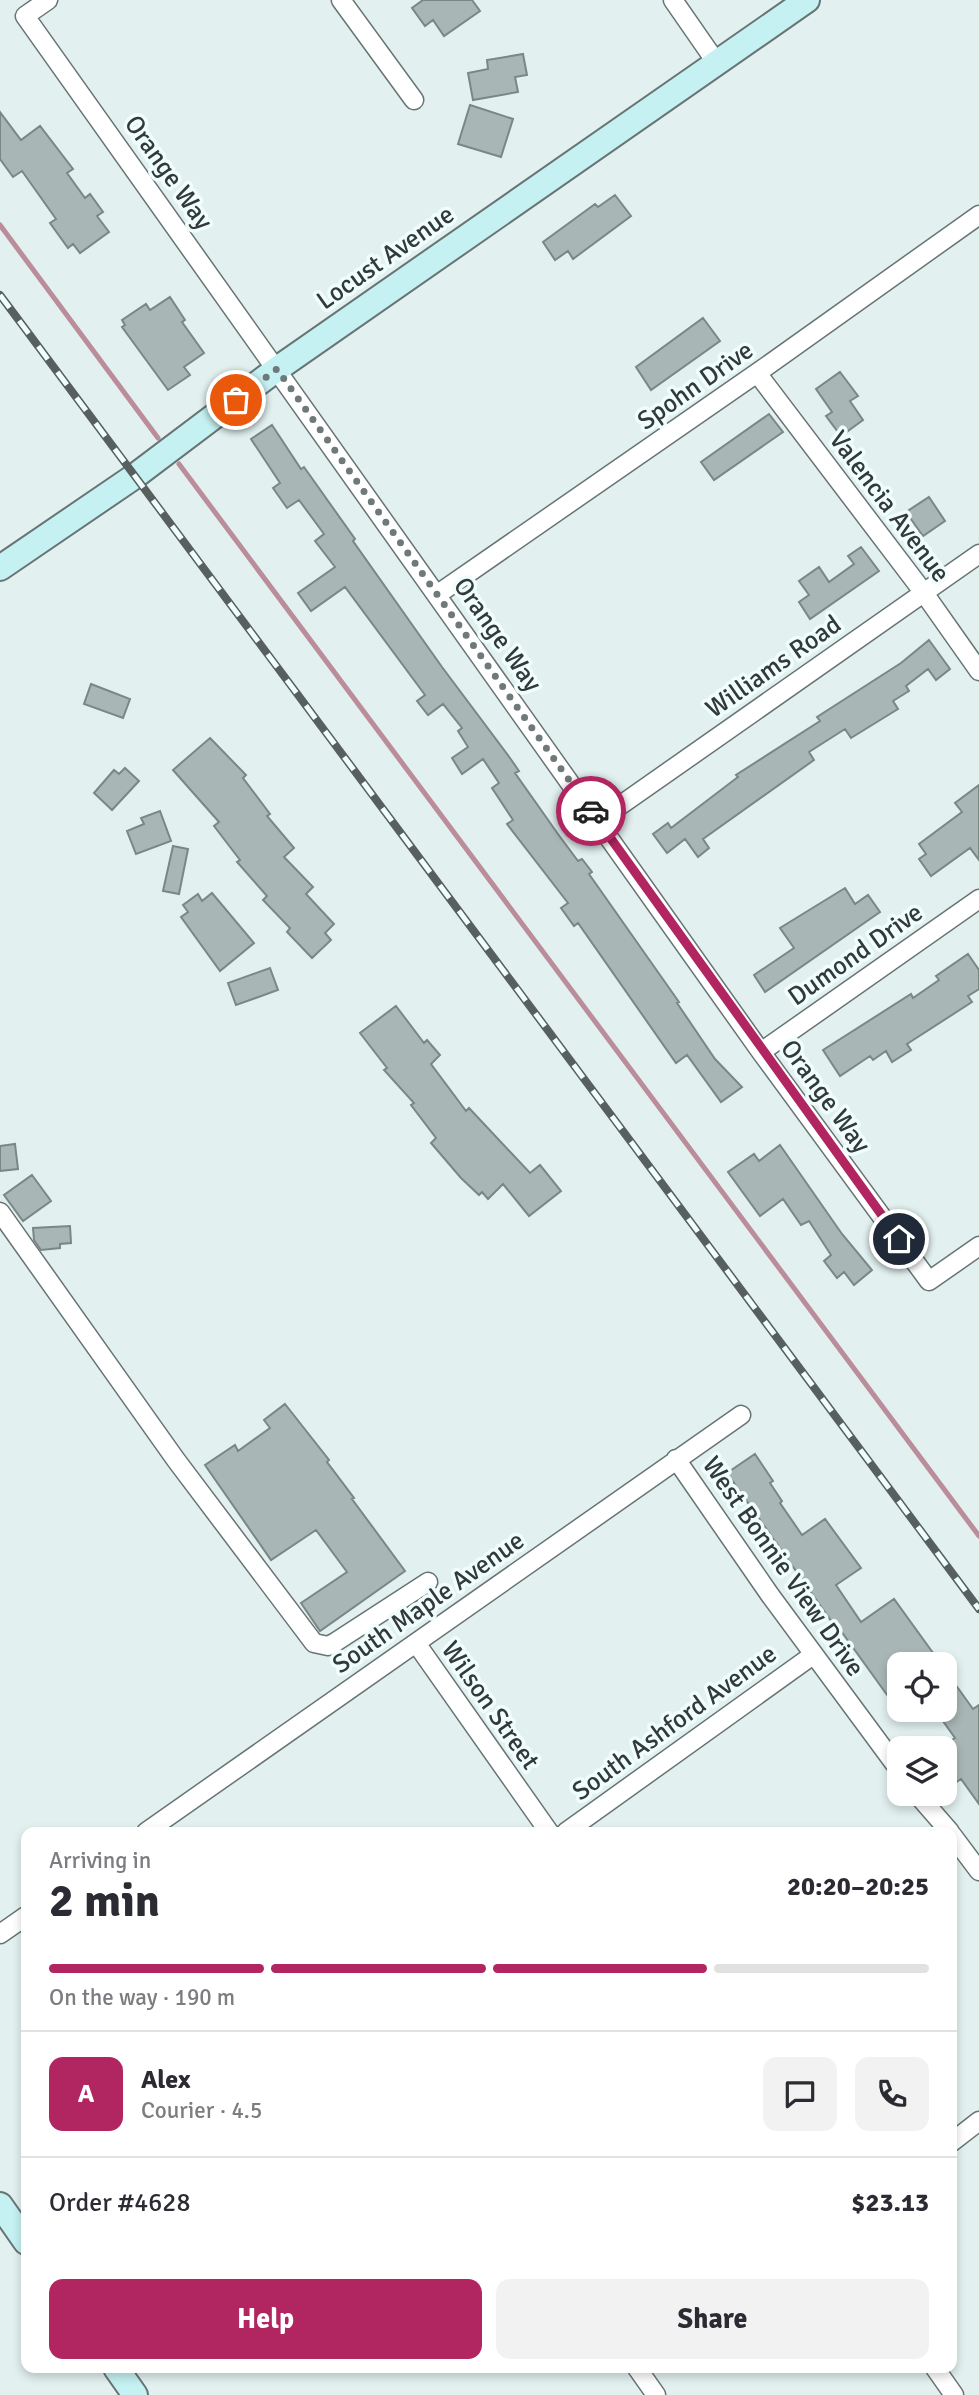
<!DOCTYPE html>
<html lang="en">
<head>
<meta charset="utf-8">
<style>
	:root { --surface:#fff; --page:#f2f2f3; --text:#2b2b33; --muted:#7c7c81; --line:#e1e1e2; --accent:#b12561 }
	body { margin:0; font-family:Signika,sans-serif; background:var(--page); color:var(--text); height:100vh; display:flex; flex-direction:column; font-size:26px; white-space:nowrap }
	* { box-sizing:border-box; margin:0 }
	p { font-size:23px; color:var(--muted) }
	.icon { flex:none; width:38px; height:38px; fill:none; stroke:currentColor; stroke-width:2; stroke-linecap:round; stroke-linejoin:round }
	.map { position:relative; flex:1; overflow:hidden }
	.sheet { position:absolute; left:21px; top:1827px; width:936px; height:546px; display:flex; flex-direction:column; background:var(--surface); border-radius:14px; box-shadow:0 4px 10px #0003 }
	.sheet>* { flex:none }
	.tools { position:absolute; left:887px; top:1652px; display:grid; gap:14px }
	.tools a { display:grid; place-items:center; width:70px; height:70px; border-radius:14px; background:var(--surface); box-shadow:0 4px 10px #0003; font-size:35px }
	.pin { position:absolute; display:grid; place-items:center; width:60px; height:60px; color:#fff; margin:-30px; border:4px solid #fff; border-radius:50%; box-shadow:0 2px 7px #0007 }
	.courier { position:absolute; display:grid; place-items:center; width:70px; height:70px; margin:-35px; border:5px solid #b12561; border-radius:50%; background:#fff; color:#222; box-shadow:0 2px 9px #0007 }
	.summary em { font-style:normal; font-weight:700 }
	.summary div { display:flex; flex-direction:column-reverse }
	.summary { display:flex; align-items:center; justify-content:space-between; height:119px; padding:0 28px }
	h1 { font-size:46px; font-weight:700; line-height:52px }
	.bar { display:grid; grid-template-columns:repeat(4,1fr); gap:10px 7px; align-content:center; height:84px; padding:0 28px }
	.bar i { height:9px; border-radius:5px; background:var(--line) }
	.bar .selected { background:var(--accent) }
	.bar p { grid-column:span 4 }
	.line { display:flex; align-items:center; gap:18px; padding:0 28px; border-top:2px solid var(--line) }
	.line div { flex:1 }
	.round { display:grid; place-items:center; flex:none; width:74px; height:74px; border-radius:14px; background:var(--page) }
	.action { display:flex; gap:14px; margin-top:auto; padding:14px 28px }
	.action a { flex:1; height:80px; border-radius:14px; background:var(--accent); color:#fff; font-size:28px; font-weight:700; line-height:80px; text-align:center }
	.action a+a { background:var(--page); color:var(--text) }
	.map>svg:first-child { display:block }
</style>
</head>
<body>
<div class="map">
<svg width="979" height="2395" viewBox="0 0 979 2395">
	<rect width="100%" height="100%" fill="#e2f0f0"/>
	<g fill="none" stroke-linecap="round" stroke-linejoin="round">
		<path stroke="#bb8d9a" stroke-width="5" d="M0 225 158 438
			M179 464 979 1536"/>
	</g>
	<path fill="#a9b6b6" stroke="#7a8787" stroke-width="2" d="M423 0H472L480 11 444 36 433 20 425 26 412 8Z
		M523 54 527 75 515 77 518 92 473 100 468 73 488 69 487 60Z
		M470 105 513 119 501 157 458 144Z
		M0 112 21 140 40 126 73 169 67 173 85 198 90 194 103 212 97 216 109 232 80 253 73 244 68 248 50 223 56 219 22 171 13 177 0 159Z
		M615 195 631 216 573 259 568 251 555 260 543 242 595 204 598 207Z
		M170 297 185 320 182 322 204 353 184 367 190 375 168 390 122 327 125 325 122 320 146 304 150 310Z
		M703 318 720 341 651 390 636 367Z
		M840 372 858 396 850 401 863 420 841 436 826 416 832 412 816 389Z
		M769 414 783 432 714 480 701 462Z
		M272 425 301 469 304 467 355 539 353 541 442 667 510 758 519 771 515 773 558 834 578 861 582 859 592 872 589 874 679 1002 677 1003 715 1059 742 1087 721 1102 687 1055 676 1063 578 923 574 926 561 908 568 903 507 824 513 820 492 788 499 783 483 759 462 774 452 758 468 747 458 731 462 728 443 704 428 715 417 701 425 695 345 587 311 611 298 593 335 567 315 541 324 534 299 500 287 508 273 488 280 483 251 439Z
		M929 497 945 521 923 536 906 512Z
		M861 547 879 571 810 619 799 602 809 595 799 581 819 567 829 582 854 564 848 556Z
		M929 640 950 669 936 680 928 669 906 686 909 691 893 701 898 709 851 738 845 729 809 752 814 760 703 839 709 848 698 857 685 839 667 853 653 834 668 823 671 828 738 777 736 775 820 721 817 717 901 663Z
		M91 684 130 699 123 718 84 704Z
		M210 738 246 775 243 778 270 814 267 816 294 848 284 857 313 887 306 894 334 924 325 933 331 940 312 958 287 932 290 928 263 900 267 896 237 862 240 860 214 826 219 822 173 770Z
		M125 768 139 781 112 810 94 793 114 770 119 774Z
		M979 785V860L970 848 931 876 919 859 926 854 919 844 962 812 955 803Z
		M160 811 171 841 136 854 127 831 144 824 141 818Z
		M173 846 188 849 179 894 163 891Z
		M845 888 855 904 868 895 880 912 765 992 754 975 794 948 780 928Z
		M212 893 254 943 220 971 181 917 188 912 183 905 198 894 202 901Z
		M968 954 979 970V989L968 996 972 1002 907 1044 911 1050 892 1062 886 1051 873 1060 870 1056 840 1076 823 1050 911 994 913 998 939 980 936 976Z
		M270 968 278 990 236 1005 228 983Z
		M396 1006 424 1043 427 1040 440 1055 431 1064 466 1111 469 1108 530 1173 540 1165 561 1191 529 1216 503 1184 488 1199 482 1192 479 1195 461 1178 431 1143 436 1138 411 1105 414 1103 384 1070 387 1068 360 1033Z
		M15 1144 18 1169 0 1171V1146Z
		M780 1145 842 1234 872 1270 854 1285 844 1272 837 1278 824 1261 831 1255 809 1221 801 1225 783 1199 760 1216 728 1172 754 1154 759 1161Z
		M32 1175 51 1201 23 1221 4 1195Z
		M70 1226 71 1243 60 1244V1248L41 1250 34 1240 33 1228Z
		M285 1404 329 1460 327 1462 354 1498 352 1499 405 1571 320 1631 301 1603 347 1572 316 1530 271 1560 205 1465 235 1445 238 1451 270 1428 264 1420Z
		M755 1454 773 1481 770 1483 782 1501 780 1503 802 1535 825 1519 861 1568 836 1585 861 1622 894 1599 941 1664H900V1713L836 1624 834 1625 727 1473Z
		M945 1670 973 1709 979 1705V1804L961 1779 955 1783 945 1768V1744L955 1738 935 1710H945Z"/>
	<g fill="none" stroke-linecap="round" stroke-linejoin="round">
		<defs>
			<path id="street" d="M48 0 25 16 761 1052 929 1281 979 1246
				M341 0 414 100
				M673 0 716 62
				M757 373 924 593 979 671
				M438 594 757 373 979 215
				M598 821 979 554
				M761 1052 979 899
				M0 1212 176 1460 314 1643 328 1646 334 1643 428 1582
				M676 1459 770 1595 900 1771
				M416 1643 549 1832
				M917 1794 950 1832
				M146 1832 741 1415
				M566 1832 813 1655
				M952 1835 979 1871
				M0 1934 26 1916
				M952 2142 979 2121
				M637 2368 656 2395
				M935 2368 954 2395"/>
			<path id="secondary" d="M0 568 135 476 277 369 807 0
				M0 2205 26 2242
				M116 2368 135 2395"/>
		</defs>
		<use href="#street" stroke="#687474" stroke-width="21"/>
		<use href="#secondary" stroke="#687474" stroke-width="28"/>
		<use href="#street" stroke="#fff" stroke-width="18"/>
		<use href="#secondary" stroke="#c5f1f2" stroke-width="24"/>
		<defs>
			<path id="rail" d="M0 295 979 1609"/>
		</defs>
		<use href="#rail" stroke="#575f5f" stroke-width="8"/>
		<use href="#rail" stroke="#effdfd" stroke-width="5" stroke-dasharray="16" stroke-linecap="butt"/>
	</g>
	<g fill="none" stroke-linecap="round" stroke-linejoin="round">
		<path stroke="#707979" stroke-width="7" stroke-dasharray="0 12.6" d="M236 400 277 369 591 811"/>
		<path stroke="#b12561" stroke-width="9" d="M591 811 899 1239"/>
	</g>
	<g text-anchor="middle" stroke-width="7" stroke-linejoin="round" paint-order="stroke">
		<g font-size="26" fill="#333939" stroke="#effdfd">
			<text transform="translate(169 172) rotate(55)" y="9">Orange Way</text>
			<text transform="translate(385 257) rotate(-35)" y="9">Locust Avenue</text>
			<text transform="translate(695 385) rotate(-35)" y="9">Spohn Drive</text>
			<text transform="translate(890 506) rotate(53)" y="9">Valencia Avenue</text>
			<text transform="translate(498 634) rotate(55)" y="9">Orange Way</text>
			<text transform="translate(773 666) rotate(-35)" y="9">Williams Road</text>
			<text transform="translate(855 954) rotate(-35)" y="9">Dumond Drive</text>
			<text transform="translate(826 1096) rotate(54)" y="9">Orange Way</text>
			<text transform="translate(784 1566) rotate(55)" y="9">West Bonnie View Drive</text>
			<text transform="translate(428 1602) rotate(-35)" y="9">South Maple Avenue</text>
			<text transform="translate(491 1705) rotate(55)" y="9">Wilson Street</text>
			<text transform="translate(674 1722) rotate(-36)" y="9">South Ashford Avenue</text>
		</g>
	</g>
</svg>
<div class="tools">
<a><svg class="icon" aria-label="locate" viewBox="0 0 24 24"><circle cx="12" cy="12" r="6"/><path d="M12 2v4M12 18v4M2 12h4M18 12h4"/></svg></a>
<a><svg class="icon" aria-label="layers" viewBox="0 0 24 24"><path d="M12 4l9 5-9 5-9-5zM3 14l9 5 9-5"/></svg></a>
</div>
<div class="pin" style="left:236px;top:400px;background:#ea580c"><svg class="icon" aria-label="bag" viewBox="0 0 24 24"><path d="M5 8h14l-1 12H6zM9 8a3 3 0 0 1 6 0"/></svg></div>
<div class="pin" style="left:899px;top:1239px;background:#1f2937"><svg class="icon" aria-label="home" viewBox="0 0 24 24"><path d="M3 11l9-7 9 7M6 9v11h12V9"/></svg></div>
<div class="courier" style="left:591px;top:811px"><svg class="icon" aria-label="car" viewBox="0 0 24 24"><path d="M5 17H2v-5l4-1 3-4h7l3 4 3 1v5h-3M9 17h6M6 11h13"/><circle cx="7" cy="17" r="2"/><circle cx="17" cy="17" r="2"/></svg></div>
<section class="sheet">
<div class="summary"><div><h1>2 min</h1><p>Arriving in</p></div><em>20:20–20:25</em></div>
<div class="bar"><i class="selected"></i><i class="selected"></i><i class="selected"></i><i></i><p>On the way · 190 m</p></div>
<div class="line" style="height:126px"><b class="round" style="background:var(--accent);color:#fff">A</b><div><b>Alex</b><p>Courier · 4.5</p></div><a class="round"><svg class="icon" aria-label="chat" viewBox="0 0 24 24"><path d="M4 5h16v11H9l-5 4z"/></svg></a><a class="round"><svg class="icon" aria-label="phone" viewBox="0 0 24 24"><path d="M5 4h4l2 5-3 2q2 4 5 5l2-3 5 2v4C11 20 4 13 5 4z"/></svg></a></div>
<div class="line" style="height:91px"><div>Order #4628</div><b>$23.13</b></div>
<div class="action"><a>Help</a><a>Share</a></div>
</section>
</div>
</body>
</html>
